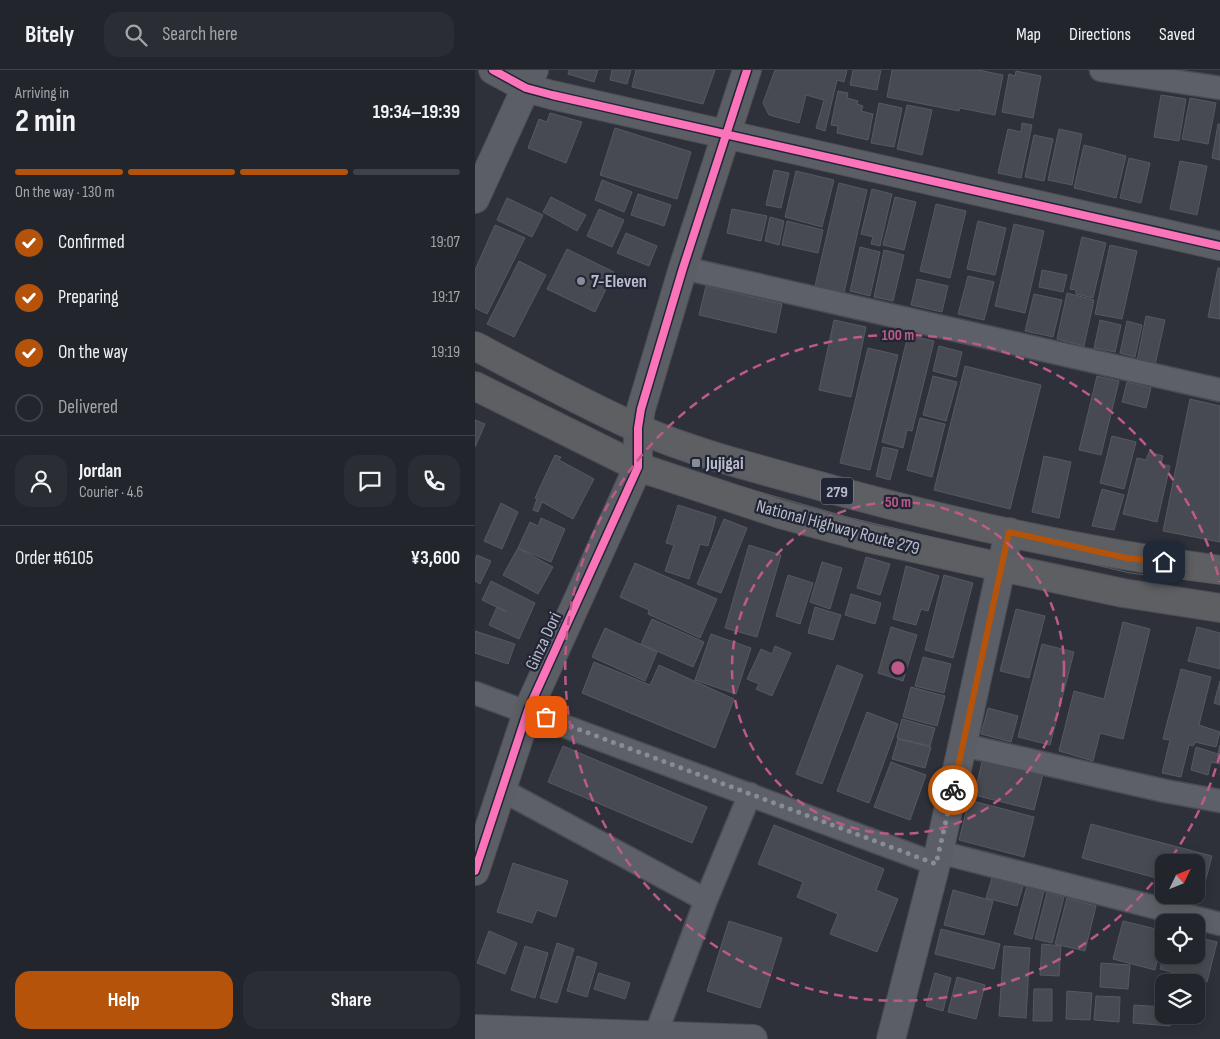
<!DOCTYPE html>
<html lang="en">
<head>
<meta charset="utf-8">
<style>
	:root { --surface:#22252c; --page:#2a2d34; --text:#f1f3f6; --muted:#a2a5a9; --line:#3f4248; --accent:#b45309 }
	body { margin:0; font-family:"Sofia Sans Condensed",sans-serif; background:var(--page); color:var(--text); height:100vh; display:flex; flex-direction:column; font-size:19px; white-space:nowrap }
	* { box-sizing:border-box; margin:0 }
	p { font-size:16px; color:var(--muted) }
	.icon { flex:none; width:28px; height:28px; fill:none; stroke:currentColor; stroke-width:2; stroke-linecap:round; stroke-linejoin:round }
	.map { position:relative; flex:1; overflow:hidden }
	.drawer { display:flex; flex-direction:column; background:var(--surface); width:475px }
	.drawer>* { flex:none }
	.needle { width:32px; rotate:47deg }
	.controls { position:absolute; left:680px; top:784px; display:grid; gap:10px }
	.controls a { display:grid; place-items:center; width:50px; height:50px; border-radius:10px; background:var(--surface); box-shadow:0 2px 12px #0003,0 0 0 1px var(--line); font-size:25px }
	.pin { position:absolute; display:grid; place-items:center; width:42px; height:42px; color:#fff; margin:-21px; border-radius:10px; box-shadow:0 2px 8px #0006 }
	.courier { position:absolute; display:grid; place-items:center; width:50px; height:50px; margin:-25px; border:4px solid #b45309; border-radius:50%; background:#fff; color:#222; box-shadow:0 1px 6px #0007 }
	.overview em { font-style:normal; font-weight:700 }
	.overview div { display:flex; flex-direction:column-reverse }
	.overview { display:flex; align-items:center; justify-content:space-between; height:85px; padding:0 15px }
	h1 { font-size:32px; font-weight:700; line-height:38px }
	.bar { display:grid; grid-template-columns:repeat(4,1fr); gap:8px 5px; align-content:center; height:60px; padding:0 15px }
	.bar i { height:6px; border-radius:4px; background:var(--line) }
	.bar .active { background:var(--accent) }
	.bar p { grid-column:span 4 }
	.line { display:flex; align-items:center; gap:12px; padding:0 15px; border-top:1px solid var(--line) }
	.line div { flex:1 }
	.round { display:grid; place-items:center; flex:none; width:52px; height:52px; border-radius:15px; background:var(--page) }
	ol { padding:0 15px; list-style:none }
	li { display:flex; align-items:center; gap:15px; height:55px }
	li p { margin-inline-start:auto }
	li .icon { padding:5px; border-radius:50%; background:var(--accent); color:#fff; stroke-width:4 }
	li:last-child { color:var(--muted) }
	li i { width:28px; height:28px; border:2px solid var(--line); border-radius:50% }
	.cta { display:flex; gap:10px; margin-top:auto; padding:10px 15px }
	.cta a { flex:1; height:58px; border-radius:15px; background:var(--accent); color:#fff; font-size:20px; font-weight:700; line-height:58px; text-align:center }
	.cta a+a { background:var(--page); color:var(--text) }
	header { display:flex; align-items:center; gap:30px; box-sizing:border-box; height:70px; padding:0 25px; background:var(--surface); border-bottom:1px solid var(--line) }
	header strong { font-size:24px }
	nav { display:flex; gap:28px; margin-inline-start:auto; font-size:18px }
	.search { width:350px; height:45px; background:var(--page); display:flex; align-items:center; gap:12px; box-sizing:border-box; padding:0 18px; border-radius:15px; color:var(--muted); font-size:19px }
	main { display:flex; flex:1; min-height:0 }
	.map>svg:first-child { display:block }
</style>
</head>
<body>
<header>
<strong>Bitely</strong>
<div class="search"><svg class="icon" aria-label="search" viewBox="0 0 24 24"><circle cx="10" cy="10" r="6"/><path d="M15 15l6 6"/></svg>Search here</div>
<nav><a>Map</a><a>Directions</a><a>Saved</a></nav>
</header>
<main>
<section class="drawer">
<div class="overview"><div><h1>2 min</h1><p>Arriving in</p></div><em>19:34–19:39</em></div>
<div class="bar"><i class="active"></i><i class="active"></i><i class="active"></i><i></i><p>On the way · 130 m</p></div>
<ol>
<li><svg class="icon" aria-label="check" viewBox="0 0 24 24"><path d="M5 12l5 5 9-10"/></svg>Confirmed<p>19:07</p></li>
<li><svg class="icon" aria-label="check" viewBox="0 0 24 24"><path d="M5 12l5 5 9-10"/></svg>Preparing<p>19:17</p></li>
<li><svg class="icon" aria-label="check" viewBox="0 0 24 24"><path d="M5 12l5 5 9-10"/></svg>On the way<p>19:19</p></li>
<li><i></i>Delivered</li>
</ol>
<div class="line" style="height:90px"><a class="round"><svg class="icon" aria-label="person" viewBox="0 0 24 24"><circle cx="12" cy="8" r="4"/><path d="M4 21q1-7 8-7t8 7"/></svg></a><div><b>Jordan</b><p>Courier · 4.6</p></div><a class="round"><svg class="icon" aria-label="chat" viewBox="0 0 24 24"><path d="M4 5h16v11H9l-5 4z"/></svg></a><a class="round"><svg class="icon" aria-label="phone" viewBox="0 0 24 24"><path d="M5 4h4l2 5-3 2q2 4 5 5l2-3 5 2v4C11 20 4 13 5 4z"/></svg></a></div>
<div class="line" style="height:65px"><div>Order #6105</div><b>¥3,600</b></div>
<div class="cta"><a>Help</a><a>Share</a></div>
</section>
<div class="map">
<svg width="745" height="969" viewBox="0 0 745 969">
	<rect width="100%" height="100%" fill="#2e313a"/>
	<path fill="#484a52" stroke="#565961" d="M94 0H123L119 12 93 4Z
		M137 0H156L152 14 135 10Z
		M161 0H240L228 34 157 17Z
		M300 0H372L369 12 362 10 350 61 341 58 349 30 331 25 324 53 294 45 288 33Z
		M378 0H406L402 20 375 15Z
		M417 0H503L528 5 520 45 485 38 484 41 412 27Z
		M541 1 566 6 558 48 527 42 534 4 540 6Z
		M363 21 373 23 372 28 383 31 382 34 388 36 386 41 398 44 393 70 362 63 363 56 356 55Z
		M686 25 711 29 704 71 679 67Z
		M715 28 741 33 733 74 707 69Z
		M404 33 427 38 419 77 396 73Z
		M432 35 457 40 447 85 422 79Z
		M75 43 107 52 91 93 53 78 64 49 72 52Z
		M547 53 557 55 546 108 523 103 533 59 546 62Z
		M743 54H745V90L737 88Z
		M140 58 216 82 202 129 125 105Z
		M584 59 607 64 597 115 573 110Z
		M559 65 578 69 569 111 550 107Z
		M609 75 651 86 641 128 599 118Z
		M654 88 675 93 666 133 645 128Z
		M705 91 732 96 722 145 695 139Z
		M299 100 314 103 306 138 291 135Z
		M321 101 359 110 347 157 310 147Z
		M127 110 157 122 149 142 120 130Z
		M364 113 392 120 369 223 340 216Z
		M397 119 417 124 405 176 396 174 398 167 386 164Z
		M163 124 196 135 189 156 156 145Z
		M76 127 111 145 102 161 68 142Z
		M420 127 441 132 429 180 408 175Z
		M32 128 68 145 57 167 22 150Z
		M461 134 491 141 475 208 445 201Z
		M124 139 149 150 137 177 112 166Z
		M257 139 292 146 286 171 252 163Z
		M295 147 309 151 304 175 290 171Z
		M312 151 348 160 343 183 307 175Z
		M503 151 531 158 520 205 492 199Z
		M539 154 569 161 550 243 520 236Z
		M20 155 50 168 12 244 0 238V200Z
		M151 163 182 176 174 196 142 183Z
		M607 167 631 173 618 228 601 224V220L595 219Z
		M635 175 662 181 647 249 620 244Z
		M385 177 405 182 395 226 375 221Z
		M92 179 139 202 120 242 72 219Z
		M409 180 429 185 418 231 399 227Z
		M44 191 71 205 39 267 12 254Z
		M743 198H745V249L733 247Z
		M567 200 592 205 588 222 564 217Z
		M493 206 519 212 509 250 483 244Z
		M442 209 473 216 467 242 436 235Z
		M231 216 307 234 301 263 224 245Z
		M592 223 619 230 609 276 582 269Z
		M559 224 587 230 578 267 550 261Z
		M671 246 690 250 680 295 662 291Z
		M359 250 391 257 376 327 344 320Z
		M625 250 646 255 640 282 619 278Z
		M652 251 667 255 660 287 645 283Z
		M433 265 459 271 437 361 432 360 428 378 407 372Z
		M464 276 487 282 481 307 458 301Z
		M393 278 423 285 395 400 365 393Z
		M490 296 566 315 535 439 459 420Z
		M458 306 482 312 471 351 448 345Z
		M622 306 644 311 626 385 604 380Z
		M652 312 676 318 671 338 647 332Z
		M715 329 745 336V472L688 461Z
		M445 348 470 354 457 407 432 400Z
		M0 350 10 354 0 377Z
		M637 366 661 372 649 419 625 413Z
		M408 377 423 380 415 410 401 406Z
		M674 382 688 386 686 394 695 396 682 452 648 444 662 388 671 390Z
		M80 385 86 387 84 390 119 409 98 449 67 432 63 442 58 440 62 429 60 428Z
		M569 386 596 392 584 448 557 442Z
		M627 419 649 425 639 460 617 456Z
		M26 433 43 442 27 479 9 471Z
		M203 435 241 447 233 476 225 474 214 509 190 501 199 475 191 473Z
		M66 448 90 459 76 492 43 478 55 452 63 456Z
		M249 449 272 458 246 523 222 514Z
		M274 475 306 485 282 567 250 558Z
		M43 478 78 497 63 524 28 505Z
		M2 485 16 491 5 514 0 511V490Z
		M391 487 415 494 405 525 382 518Z
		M347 492 367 498 355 539 335 532Z
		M160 493 242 529 225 568 173 544 174 540 145 527Z
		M431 496 464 506 453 541 446 539 441 555 418 549Z
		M313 505 338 513 325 554 301 546Z
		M469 505 498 513 478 588 450 580Z
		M16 511 60 533 44 569 14 555 22 537 32 542 7 530Z
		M376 524 406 533 400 554 370 545Z
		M340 537 366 545 358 570 333 563Z
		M541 539 570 546 554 608 525 601Z
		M177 549 229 572 218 597 166 574Z
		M648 552 675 559 648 669 625 663 618 691 584 681 599 621 629 629Z
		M416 557 442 565 428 611 403 603Z
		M722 557 745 563V599L713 591Z
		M130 558 182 582 170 611 117 587Z
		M0 561 40 574 33 594 0 583Z
		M236 564 276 578 261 624 220 610Z
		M567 574 599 582 575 675 543 667Z
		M300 576 316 583 297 626 281 619 284 614 272 609 286 579 297 584Z
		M448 587 476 594 469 623 440 616Z
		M119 592 175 615 184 595 259 629 240 678 107 623Z
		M362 595 388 605 347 714 321 704Z
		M706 599 736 607 724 655 745 662 741 677 720 672 718 676 714 675 706 707 687 703 695 670 688 669Z
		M745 611V635L739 633Z
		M436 617 470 626 462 656 428 647Z
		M513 638 543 646 536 672 506 664Z
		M392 642 423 654 394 733 362 721Z
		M427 649 460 658 455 676 422 668Z
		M423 669 456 677 450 698 417 689Z
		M745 675V694L736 692 733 705 716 700 721 677 743 684Z
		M88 676 232 737 217 773 73 712Z
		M508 688 568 704 559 740 499 725Z
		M416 692 451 705 435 750 399 737Z
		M494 730 559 747 549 787 484 770Z
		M616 754 737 786 728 820 721 818V792H689V810L607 788Z
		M299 755 409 799 401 820 423 829 402 882 355 864 363 844 322 827 328 812 283 794Z
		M38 793 93 811 81 847 62 840 57 853 22 842Z
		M517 808 548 816 542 836 511 828Z
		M552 816 569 821 557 869 539 864Z
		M478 820 518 831 509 865 469 855Z
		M572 822 589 827 577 873 560 869Z
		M592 828 621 836 610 881 580 874Z
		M254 851 307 868 285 938 232 921Z
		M648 851 689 861 680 900 638 889Z
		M466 859 525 874 519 899 460 884Z
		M14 861 42 873 30 904 2 893Z
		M721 867 742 872 732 912 685 899 689 884 721 885Z
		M82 873 99 879 82 933 65 928Z
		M567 874 586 876 584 906 565 905Z
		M50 876 73 883 60 928 36 920Z
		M529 876 555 878 551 948 524 946Z
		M102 886 122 893 112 927 92 921Z
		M626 893 655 895 653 919 625 917Z
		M124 903 155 913 150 929 119 919Z
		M460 903 476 908 468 941 451 936Z
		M482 907 510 915 501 949 473 942Z
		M684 907 703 908V912H689V930H683Z
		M559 919H577V951H558Z
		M592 921 617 923 615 950 591 949Z
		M621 926 645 927 644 952 619 950Z
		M659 935 689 937V945H696L695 956 658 953Z"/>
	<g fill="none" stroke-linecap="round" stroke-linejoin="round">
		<defs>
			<path id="street" d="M626 0 745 18
				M208 198 745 320
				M0 623 461 794
				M488 675 690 721 745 731
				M27 720 231 830
				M464 782 745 854
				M179 969 231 830 275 724"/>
			<path id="secondary" d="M18 0 51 18 77 25 745 176
				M0 129 59 0
				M0 801 53 640 163 397V358L166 339 208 198 272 0
				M0 959 278 969
				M416 969 464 782 534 462"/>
			<path id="highway" d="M0 276C53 304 107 333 162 358 216 382 276 397 334 413 468 451 606 481 745 500
				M0 316 163 397 305 444 393 468 526 497 648 523 745 538"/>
		</defs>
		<use href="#street" stroke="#4a4c53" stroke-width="25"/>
		<use href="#secondary" stroke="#4a4c53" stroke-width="30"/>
		<use href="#highway" stroke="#4b4d55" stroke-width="30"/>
		<use href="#street" stroke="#5e6068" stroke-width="22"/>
		<use href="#secondary" stroke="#5c5e66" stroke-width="28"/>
		<use href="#highway" stroke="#5d5f62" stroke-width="28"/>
		<path stroke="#5c5e66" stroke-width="1" d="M0 291 164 373 299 417 381 439 655 503 745 514
			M0 303 162 383 218 403 376 448 529 484 639 509 745 525"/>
		<defs>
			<path id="cycleway" d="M18 0 51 18 77 25 745 176
				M0 801 53 640 163 397V358L166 339 208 198 272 0"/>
		</defs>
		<use href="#cycleway" stroke="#212535" stroke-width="11"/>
		<use href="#cycleway" stroke="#fb73b8" stroke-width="8"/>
	</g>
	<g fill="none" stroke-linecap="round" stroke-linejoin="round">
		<path stroke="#888b98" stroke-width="5" stroke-dasharray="0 9" d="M71 647 461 794 478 720"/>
		<path stroke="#b45309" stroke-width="6" d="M478 720 534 462 652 488 689 492"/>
	</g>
	<g fill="none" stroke="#be5a87" stroke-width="2.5" stroke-dasharray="9 6">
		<circle cx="423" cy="598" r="166"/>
		<path d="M745 684A333 333 0 0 1 694 791M687 801A333 333 0 1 1 745 512"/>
	</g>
	<g fill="#888b98" stroke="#212535" stroke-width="2">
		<circle cx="106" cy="211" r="5"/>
		<rect x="216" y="388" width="10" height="10" rx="2.5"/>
	</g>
	<g text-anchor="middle" stroke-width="4.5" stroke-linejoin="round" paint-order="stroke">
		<rect fill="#212535" stroke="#8b8f9d" stroke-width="1" x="346" y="407.5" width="32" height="27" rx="4"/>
		<g font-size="16" font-weight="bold" fill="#b9bcca">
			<text x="362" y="427">279</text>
		</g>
		<g font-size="18" font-weight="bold" fill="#b9bcca" stroke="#212535" text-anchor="start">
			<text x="116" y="217">7-Eleven</text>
			<text x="231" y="399">Jujigai</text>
		</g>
		<g font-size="18" fill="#b9bcca" stroke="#212535">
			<text transform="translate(363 457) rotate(15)" y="6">National Highway Route 279</text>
			<text transform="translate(68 571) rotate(-65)" y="6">Ginza Dori</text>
		</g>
	</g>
	<circle cx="423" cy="598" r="8" fill="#be5a87" stroke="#212535" stroke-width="2.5"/>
	<g font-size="15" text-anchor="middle" font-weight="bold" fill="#be5a87" stroke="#212535" stroke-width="4.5" stroke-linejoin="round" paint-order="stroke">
		<text x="423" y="270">100 m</text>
		<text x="423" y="437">50 m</text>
	</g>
</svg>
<div class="controls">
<a><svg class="needle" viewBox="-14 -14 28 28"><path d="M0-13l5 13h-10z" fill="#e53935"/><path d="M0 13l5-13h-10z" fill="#a2a5a9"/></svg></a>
<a><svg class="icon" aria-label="locate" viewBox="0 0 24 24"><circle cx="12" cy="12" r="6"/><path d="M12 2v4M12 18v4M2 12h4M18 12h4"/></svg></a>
<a><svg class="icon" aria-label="layers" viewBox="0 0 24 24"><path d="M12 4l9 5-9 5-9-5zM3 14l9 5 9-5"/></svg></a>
</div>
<div class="pin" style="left:71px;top:647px;background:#ea580c"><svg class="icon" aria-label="bag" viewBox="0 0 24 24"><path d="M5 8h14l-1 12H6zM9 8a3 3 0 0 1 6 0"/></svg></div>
<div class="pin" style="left:689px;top:492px;background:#1f2937"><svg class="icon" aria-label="home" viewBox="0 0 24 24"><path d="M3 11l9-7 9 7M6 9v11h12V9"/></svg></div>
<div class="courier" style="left:478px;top:720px"><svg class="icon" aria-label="bike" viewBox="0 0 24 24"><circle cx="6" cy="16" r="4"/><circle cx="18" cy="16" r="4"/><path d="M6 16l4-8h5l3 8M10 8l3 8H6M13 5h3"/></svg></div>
</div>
</main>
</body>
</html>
